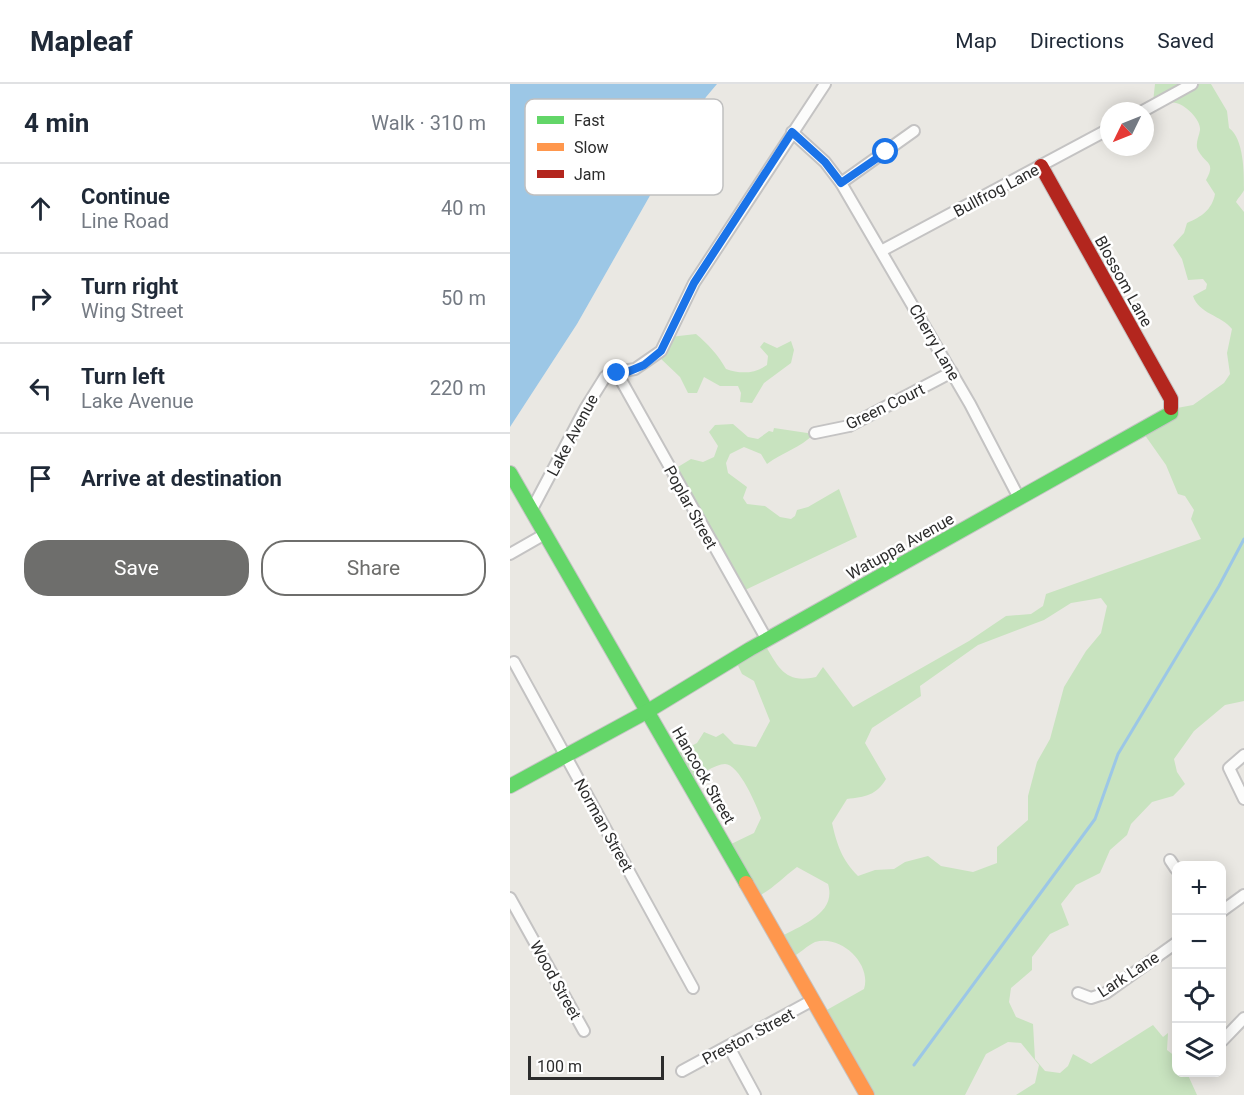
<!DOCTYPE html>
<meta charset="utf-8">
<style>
:root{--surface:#fff;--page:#f2f2f3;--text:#1f2937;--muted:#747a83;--line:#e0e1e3;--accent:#6e6e6c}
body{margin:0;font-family:Roboto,sans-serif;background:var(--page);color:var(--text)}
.controls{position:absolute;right:18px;bottom:18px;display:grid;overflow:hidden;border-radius:12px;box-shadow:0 3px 15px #0003}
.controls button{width:54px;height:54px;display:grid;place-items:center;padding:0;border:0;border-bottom:2px solid var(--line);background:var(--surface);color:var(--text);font:30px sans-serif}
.compass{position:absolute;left:590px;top:18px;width:54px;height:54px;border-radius:50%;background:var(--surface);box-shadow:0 3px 15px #0003;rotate:227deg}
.scale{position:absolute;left:18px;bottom:15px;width:136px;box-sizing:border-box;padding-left:6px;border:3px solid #2c2c2c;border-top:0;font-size:16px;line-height:21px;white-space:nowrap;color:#2c2c2c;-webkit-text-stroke:4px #fff;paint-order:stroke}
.stop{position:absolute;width:18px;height:18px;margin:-14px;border:4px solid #1a73e8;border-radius:50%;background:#fff}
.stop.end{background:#1a73e8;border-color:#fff;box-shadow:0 2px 6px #0008}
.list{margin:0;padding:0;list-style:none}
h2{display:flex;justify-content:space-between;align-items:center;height:78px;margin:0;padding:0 24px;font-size:26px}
h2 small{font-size:20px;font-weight:400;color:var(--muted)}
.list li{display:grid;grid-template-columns:39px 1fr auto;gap:18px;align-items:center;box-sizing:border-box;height:90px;padding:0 24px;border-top:2px solid var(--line)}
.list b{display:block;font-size:22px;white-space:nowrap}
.list p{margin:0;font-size:20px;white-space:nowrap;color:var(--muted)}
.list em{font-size:20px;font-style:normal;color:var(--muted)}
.actions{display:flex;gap:12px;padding:18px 24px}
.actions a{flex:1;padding:14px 0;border:2px solid var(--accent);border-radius:24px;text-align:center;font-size:21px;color:var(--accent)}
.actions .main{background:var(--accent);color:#fff}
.icon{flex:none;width:33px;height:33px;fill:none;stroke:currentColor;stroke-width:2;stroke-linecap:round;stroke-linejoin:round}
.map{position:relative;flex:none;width:734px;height:1011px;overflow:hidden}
header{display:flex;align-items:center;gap:36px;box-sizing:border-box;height:84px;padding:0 30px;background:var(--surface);border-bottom:2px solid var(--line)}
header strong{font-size:28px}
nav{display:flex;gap:33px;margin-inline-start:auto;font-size:21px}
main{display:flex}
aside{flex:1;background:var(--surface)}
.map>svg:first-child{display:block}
.green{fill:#c8e3bf;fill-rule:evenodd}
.water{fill:#9cc7e6}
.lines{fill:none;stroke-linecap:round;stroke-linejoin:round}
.stream{stroke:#9cc7e6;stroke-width:3}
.street-casing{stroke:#c4c3c3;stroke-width:14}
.fast-casing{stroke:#c4c3c3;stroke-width:16}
.slow-casing{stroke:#c4c3c3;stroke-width:16}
.jam-casing{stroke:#c4c3c3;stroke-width:16}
.street{stroke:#fcfcfb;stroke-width:10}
.fast{stroke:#63d668;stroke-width:14}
.slow{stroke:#ff974d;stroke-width:14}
.jam{stroke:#b3261e;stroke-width:14}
.route{stroke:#1a73e8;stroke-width:8}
.labels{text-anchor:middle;stroke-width:5;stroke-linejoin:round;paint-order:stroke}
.street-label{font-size:16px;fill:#2c2c2c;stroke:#fff}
.key{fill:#fff;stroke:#c0c0c0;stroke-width:1.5}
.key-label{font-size:16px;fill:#2c2c2c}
</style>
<header>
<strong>Mapleaf</strong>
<nav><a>Map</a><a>Directions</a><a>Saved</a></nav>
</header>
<main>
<aside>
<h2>4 min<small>Walk · 310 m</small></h2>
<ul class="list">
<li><svg class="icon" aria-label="ahead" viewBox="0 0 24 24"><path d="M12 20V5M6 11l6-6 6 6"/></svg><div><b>Continue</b><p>Line Road</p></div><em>40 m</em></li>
<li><svg class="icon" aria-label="right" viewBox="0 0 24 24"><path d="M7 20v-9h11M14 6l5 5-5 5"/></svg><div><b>Turn right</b><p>Wing Street</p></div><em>50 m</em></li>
<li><svg class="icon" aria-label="left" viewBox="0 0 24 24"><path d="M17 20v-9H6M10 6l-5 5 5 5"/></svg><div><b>Turn left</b><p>Lake Avenue</p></div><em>220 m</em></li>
<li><svg class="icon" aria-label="arrive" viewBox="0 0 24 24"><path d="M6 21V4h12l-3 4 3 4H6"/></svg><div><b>Arrive at destination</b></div></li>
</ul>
<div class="actions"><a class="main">Save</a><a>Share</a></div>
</aside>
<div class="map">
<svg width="734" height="1011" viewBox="0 0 734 1011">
<rect width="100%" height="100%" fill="#eae8e3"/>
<!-- green -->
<g class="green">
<path d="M645 0H701L717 27 719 44C734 55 734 88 734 106 733 109 728 114 726 118L734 128V617L715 621 684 647 664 675 667 688 675 700 663 712 642 718 621 740 617 751 600 766 590 789 566 801 551 820 559 841 540 850 522 873V886L501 904 499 918 506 933 523 940 525 975 535 987 550 989 558 982 563 970 581 980 643 941 653 953 658 949 657 966 666 973V988L677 989 687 1011H506L525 999 529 981 511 959 498 958 476 970 455 1011H358L315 927 354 905C362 880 331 850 305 858 298 861 289 870 281 874L270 853C292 841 327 829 318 800L287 783C272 794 263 805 247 813L219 761 244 749 251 734C247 722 229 680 215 680 205 680 189 692 180 696L166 670 187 659 194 648 206 653 213 649 224 660 246 663 260 637 244 597 232 590 224 573 255 561C269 584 275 600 306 593L313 583 343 623 459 557 496 532 521 530 533 522 536 510 691 455 681 435 684 426 675 412 668 410 656 381 632 347 667 324 683 321 714 299 720 290 717 269 722 245C711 231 689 230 683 212L696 205 697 200 693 195 678 196 672 175 663 161 674 149 677 139C691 133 702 126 705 110L696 96C706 78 696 80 689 68 684 61 689 53 690 46 691 36 676 21 666 19 659 17 650 18 643 18ZM591 514 597 522 591 549 576 567 554 603 540 655 527 678 518 712V736L487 763V779L463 788 431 782 418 772 395 778 384 785 365 786 348 792C332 776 327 761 322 739L337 715C355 713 367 711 376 695L355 659 362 644 411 612 410 602 468 561 534 536 561 519Z"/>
<path d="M186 250C197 259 209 272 216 285 230 290 244 290 257 281L258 272 250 263 254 258 267 264 281 257 284 266 281 279 254 299 242 319 230 318 231 309 228 302H210L194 293 187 309H178L170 293 149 273 160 253Z"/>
<path d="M223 340 238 353 248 355 259 347 263 348 264 344 304 350C290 364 273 368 257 380L251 370 234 363 220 370 216 379 218 389 237 403 233 414 237 420 255 422 270 433 281 435 285 432 287 426 298 423 329 405 347 453 231 508 163 386 181 375 193 378 204 373 208 362 199 348 205 341Z"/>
</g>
<!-- water -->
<polygon class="water" points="0,0 207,0 196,13 67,240 0,343"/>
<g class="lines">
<!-- stream -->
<polyline class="stream" points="404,981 585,735 608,670 709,502 734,455"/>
<!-- street casing -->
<g class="street-casing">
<g id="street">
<polyline points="633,27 682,0"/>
<polyline points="282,48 315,78 331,99 460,320 509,414"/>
<polyline points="331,99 404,47"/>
<polyline points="373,166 599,45"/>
<polyline points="107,289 257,556"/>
<polyline points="305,349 339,342 442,288"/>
<polyline points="21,427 75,325 95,293 100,289 125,285 151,267 184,199 315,0"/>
<polyline points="0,470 35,450"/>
<polyline points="4,578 183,904"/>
<polyline points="734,671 719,684 734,715"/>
<polyline points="660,776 666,785"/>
<polyline points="0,814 74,947"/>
<polyline points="712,827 734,811"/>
<polyline points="568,909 581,914 596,909 666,859"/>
<polyline points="712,957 734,934"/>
<polyline points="219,963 245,1011"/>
<polyline points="172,987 303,916"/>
</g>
</g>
<!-- fast casing -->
<g class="fast-casing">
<g id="fast">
<polyline points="0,389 236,799"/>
<polyline points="0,702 138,627 240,565 661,329 661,324"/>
</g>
</g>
<!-- slow casing -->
<g class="slow-casing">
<polyline id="slow" points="236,799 357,1011"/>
</g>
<!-- jam casing -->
<g class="jam-casing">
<polyline id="jam" points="531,82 661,315 661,324"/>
</g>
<!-- street -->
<use href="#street" class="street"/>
<!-- fast -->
<use href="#fast" class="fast"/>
<!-- slow -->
<use href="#slow" class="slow"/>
<!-- jam -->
<use href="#jam" class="jam"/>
</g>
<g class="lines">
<!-- route -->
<polyline class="route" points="107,289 115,289 134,281 151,267 184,199 282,48 315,78 331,99 376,68"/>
</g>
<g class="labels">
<!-- street labels -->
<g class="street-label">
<text transform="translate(486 106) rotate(-28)" y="6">Bullfrog Lane</text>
<text transform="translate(614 197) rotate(61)" y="6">Blossom Lane</text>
<text transform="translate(425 258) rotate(60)" y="6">Cherry Lane</text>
<text transform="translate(375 322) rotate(-26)" y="6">Green Court</text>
<text transform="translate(62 351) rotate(-62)" y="6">Lake Avenue</text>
<text transform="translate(181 423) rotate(61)" y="6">Poplar Street</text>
<text transform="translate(390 462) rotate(-29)" y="6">Watuppa Avenue</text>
<text transform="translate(194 691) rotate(60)" y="6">Hancock Street</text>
<text transform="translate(94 741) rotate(61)" y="6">Norman Street</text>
<text transform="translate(618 890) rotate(-33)" y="6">Lark Lane</text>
<text transform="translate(46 896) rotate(61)" y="6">Wood Street</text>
<text transform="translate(238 952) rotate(-28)" y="6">Preston Street</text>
</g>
</g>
<!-- legend -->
<rect x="15" y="15" width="198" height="96" rx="9" class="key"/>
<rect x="27" y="32" width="27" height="8" fill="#63d668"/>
<rect x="27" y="59" width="27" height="8" fill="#ff974d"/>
<rect x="27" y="86" width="27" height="8" fill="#b3261e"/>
<g class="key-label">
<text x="64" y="42">Fast</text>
<text x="64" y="69">Slow</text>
<text x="64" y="96">Jam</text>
</g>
</svg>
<div class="controls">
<button>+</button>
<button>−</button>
<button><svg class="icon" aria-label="locate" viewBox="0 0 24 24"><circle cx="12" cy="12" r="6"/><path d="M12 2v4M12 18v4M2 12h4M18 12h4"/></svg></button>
<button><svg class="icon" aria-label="layers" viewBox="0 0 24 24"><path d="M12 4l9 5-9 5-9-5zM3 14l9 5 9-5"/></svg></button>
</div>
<svg class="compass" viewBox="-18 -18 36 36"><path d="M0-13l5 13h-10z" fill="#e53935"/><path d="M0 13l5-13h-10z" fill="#747a83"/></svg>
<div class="scale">100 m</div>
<div class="stop" style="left:376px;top:68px"></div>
<div class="stop end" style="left:107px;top:289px"></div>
</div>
</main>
